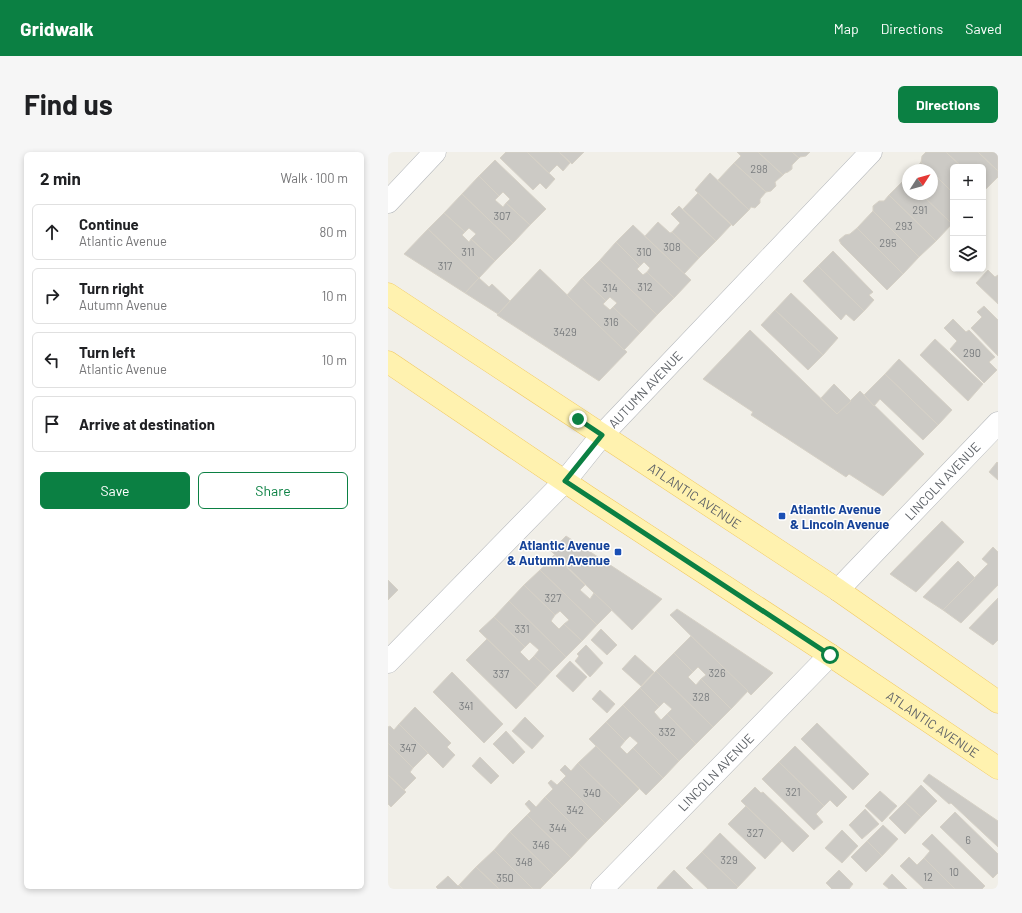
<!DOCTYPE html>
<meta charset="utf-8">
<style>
:root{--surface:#fff;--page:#f6f6f6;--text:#202124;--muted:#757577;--line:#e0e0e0;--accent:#0b8043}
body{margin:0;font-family:Barlow,sans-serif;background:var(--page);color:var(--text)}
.controls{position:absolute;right:12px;top:12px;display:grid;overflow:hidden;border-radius:6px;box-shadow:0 2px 6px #0003}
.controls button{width:36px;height:36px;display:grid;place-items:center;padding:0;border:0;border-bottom:1px solid var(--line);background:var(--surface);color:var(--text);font:20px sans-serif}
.compass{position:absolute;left:514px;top:12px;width:36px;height:36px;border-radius:50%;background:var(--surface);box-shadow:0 2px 6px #0003;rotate:54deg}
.stop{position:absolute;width:12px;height:12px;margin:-9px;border:3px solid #0b8043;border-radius:50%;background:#fff}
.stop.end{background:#0b8043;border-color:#fff;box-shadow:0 1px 4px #0008}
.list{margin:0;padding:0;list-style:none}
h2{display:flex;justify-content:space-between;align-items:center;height:52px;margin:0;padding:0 16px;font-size:17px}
h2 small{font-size:13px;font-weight:400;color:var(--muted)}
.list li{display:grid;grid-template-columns:26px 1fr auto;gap:12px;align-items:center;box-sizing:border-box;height:56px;margin:0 8px 8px;padding:0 8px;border:1px solid var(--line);border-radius:6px}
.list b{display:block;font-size:15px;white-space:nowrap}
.list p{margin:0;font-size:13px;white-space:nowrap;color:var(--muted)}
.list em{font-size:13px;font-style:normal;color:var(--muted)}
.actions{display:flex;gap:8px;padding:12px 16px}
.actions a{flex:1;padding:9px 0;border:1px solid var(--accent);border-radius:6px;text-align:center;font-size:14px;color:var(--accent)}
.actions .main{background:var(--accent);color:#fff}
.icon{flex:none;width:22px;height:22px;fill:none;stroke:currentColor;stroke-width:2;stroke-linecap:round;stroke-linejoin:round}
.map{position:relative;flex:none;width:610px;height:737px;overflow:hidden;border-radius:6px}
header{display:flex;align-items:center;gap:24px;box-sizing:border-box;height:56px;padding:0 20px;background:var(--accent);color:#fff}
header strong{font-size:19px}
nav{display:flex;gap:22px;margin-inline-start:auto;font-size:14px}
.intro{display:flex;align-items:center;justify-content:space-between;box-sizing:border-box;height:96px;padding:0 24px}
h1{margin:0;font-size:28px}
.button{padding:10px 18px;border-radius:6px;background:var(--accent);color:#fff;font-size:14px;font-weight:700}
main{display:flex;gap:24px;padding:0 24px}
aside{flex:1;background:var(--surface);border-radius:6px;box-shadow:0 2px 6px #0003}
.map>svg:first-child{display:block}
.building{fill:#cccac5;stroke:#d6d1c6}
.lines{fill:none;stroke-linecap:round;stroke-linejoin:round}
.minor-casing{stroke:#b5b8bc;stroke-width:23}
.major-casing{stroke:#f2c960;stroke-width:23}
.minor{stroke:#fff;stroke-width:22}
.major{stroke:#fff2af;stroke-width:22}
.route{stroke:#0b8043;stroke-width:5}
.transit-dot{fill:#1a4fb4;stroke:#fff;stroke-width:1.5}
.labels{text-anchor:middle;stroke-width:3;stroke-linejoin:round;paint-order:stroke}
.number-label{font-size:11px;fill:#7a7d7f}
.street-label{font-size:13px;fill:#5f6368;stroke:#fff}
.transit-label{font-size:13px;font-weight:bold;fill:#164399;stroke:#fff;text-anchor:start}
</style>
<header>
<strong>Gridwalk</strong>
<nav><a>Map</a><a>Directions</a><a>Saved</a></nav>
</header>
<div class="intro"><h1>Find us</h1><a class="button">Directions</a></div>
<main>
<aside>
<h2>2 min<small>Walk · 100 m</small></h2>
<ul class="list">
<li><svg class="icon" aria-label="ahead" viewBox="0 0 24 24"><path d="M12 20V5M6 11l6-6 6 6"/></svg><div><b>Continue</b><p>Atlantic Avenue</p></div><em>80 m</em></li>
<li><svg class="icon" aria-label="right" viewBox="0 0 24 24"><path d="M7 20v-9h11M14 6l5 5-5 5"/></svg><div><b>Turn right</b><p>Autumn Avenue</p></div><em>10 m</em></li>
<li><svg class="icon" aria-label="left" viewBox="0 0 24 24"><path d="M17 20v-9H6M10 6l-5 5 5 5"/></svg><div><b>Turn left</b><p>Atlantic Avenue</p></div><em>10 m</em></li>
<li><svg class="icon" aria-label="arrive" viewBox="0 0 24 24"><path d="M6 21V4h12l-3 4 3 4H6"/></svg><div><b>Arrive at destination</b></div></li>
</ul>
<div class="actions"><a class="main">Save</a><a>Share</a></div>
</aside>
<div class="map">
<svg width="610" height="737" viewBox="0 0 610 737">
<rect width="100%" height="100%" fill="#f1efe8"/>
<!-- building -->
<g class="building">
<polygon points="118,0 139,0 167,27 158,37 152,31 145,38 112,6"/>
<polygon points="139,0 171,0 182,11 175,19 169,13 161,21"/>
<polygon points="171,0 196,0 184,12"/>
<polygon points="349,0 370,0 395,23 387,30 388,34 383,39 378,40 346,11 353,4"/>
<polygon points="370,0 404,0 411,6 404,13 404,17 400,20 397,21 395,23"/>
<polygon points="404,0 422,0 418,4 412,5 411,6"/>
<polygon points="538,0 558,0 574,15 565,15 565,41 544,20 544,18 542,18 533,10 534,4"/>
<polygon points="558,0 590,0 610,19 610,25 597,38 595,36 595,15 574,15"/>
<polygon points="590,0 610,0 610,19"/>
<polygon points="107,8 158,57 142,73 118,51 122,47 115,40 111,44 91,24"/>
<polygon points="533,10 542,18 521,18 524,15 529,15"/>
<polygon points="346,11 378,40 372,47 372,51 367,56 363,55 361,58 330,28"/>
<polygon points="544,20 565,41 565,71 564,72 533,42 544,42"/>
<polygon points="322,21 361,58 345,74 307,38"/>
<polygon points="91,24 111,44 107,48 115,55 118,51 142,73 125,91 74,42"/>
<polygon points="517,27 520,29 520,42 533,42 564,72 548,89 501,43"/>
<polygon points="310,41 343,73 328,89 295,57"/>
<polygon points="74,42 125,91 107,109 83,87 88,82 81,76 77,80 56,61"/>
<polygon points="501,43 548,89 531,105 485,59 485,54 491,49 496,49"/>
<polygon points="291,54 328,89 311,106 284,80 292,71 283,62"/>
<polygon points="485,59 531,105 515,122 469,76"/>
<polygon points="56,61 77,80 74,83 81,90 83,87 107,109 91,126 40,77"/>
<polygon points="270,70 282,81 284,80 311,106 296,122 257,84"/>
<polygon points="245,73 303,128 286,146 259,120 262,116 256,110 252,114 228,90"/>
<polygon points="469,76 515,122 499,138 453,92 451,88 457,83 462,82"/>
<polygon points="40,77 91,126 77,141 16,102"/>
<polygon points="228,90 252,114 249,117 255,123 259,120 286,146 269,163 212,108"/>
<polygon points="445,99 485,140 481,143 486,148 476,159 430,114"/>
<polygon points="212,108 269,163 252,181 225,155 229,151 222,145 218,149 194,126"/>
<polygon points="430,114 476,159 466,169 458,162 453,168 415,129"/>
<polygon points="152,117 239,200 211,229 109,163"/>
<polygon points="600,118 607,125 610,123 610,152 588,131"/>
<polygon points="91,126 101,135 104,132 122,149 110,162 77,141"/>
<polygon points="194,126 218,149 215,152 222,158 225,155 252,181 236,198 179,143"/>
<polygon points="403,141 450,186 435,203 387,158"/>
<polygon points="596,154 610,168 610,204 583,176 594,165 589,160"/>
<polygon points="387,158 435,203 420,218 373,173"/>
<polygon points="565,167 578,180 581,178 607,205 601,210 609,218 596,231 562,197 569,189 556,176"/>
<polygon points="362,178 449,262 472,239 536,302 495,344 461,322 458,325 363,263 365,260 315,227"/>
<polygon points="547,187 595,232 580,249 532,203"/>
<polygon points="511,207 564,258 550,273 497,222"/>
<polygon points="497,222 550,273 535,288 492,247 486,254 476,243"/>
<polygon points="446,232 463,249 449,262 433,246"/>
<polygon points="609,310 610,311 610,328 601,320"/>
<polygon points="554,369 576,390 528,440 502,422"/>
<polygon points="178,384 274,447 244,478 163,399"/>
<polygon points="605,395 610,400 610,433 573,471 555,458 600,412 594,407"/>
<polygon points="166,403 197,433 192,438 202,447 206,441 224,458 209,473 152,418"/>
<polygon points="570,409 587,426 555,458 535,445"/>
<polygon points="152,418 209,473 194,489 176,472 181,468 172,459 167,463 136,433"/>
<polygon points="0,428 10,438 0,448"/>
<polygon points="136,433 167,463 163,469 171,477 176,472 194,489 178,505 121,449"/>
<polygon points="610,446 610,488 605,493 581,476"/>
<polygon points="121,449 178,505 163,520 146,504 151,498 142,490 137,495 106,465"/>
<polygon points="289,457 385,521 363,543 282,463"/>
<polygon points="106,465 137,495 132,500 141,509 146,504 163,520 149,535 91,479"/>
<polygon points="213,477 229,493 219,503 203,488"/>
<polygon points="303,484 360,539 343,557 313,527 318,523 310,515 305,520 286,501"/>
<polygon points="99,487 149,535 128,557 78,508"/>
<polygon points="198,493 215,511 202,525 187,509 191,504 189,502"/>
<polygon points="286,501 305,520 300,525 308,533 313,527 343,557 325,575 268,519"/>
<polygon points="247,503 266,520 253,534 234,517"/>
<polygon points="182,509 199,525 185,540 168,524"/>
<polygon points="268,519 325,575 308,592 279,562 284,557 276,550 271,555 252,536"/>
<polygon points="64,520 115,572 96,591 45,540"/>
<polygon points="252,536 271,555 266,560 273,568 279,562 308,592 291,609 235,553"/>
<polygon points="212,538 227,552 219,561 204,547"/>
<polygon points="235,553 291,609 275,626 245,596 250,591 242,584 237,589 218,570"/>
<polygon points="27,555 63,591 59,595 67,603 55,616 11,572"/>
<polygon points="137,565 156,584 144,597 124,579"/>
<polygon points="218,570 237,589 232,595 239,602 245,596 275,626 258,643 201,587"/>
<polygon points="429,571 481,622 465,638 413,587"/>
<polygon points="11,572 40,601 25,616 0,591 0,575 2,574 6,578"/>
<polygon points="118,579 137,600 125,612 105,592"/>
<polygon points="0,591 25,616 22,620 28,626 16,638 0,623"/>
<polygon points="208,594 251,637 234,654 190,611"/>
<polygon points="407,594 459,645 449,655 442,648 436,654 391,610"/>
<polygon points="92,605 111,624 103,632 84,614"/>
<polygon points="391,610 436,654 428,662 435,670 426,678 374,627"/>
<polygon points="190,611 234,654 217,671 174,628 178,624 172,618 177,613 183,619"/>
<polygon points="541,622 610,669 610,695 563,651 561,652 535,629"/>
<polygon points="0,623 18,640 3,655 0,652"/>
<polygon points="163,628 169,633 174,628 217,671 200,688 157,645 165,637 160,631"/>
<polygon points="533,633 549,649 533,665 517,650"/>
<polygon points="367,635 373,641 375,640 421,684 405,700 353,649"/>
<polygon points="492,639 509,654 494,670 477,654"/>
<polygon points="157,645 200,688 183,706 139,663 143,659 137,652 141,648 148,655"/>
<polygon points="517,650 533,665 517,682 501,666"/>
<polygon points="358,654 394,689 377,707 340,672"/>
<polygon points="477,657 491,672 474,687 461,673"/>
<polygon points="567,660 610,702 610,721 605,726 552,675"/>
<polygon points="139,663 183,706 166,723 122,680"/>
<polygon points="495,673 510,687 494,704 479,689"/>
<polygon points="454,678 470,694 454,711 437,696"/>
<polygon points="122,680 166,723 152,737 145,737 106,698"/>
<polygon points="332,681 368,716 350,735 314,700"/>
<polygon points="544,682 597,734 594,737 567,737 536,706 542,699 534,692"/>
<polygon points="479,689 494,704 478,720 463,705"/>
<polygon points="106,698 145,737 111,737 88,715"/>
<polygon points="314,700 350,735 348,737 320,737 298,716"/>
<polygon points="521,705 529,713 536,706 567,737 536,737 512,714"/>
<polygon points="88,715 111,737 75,737 71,733"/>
<polygon points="286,718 305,737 270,737 269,736"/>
<polygon points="451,718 465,732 461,737 444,737 438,731"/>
<polygon points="504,722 519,737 501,737 495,732"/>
<polygon points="60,724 70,734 71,733 75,737 50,737 48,735"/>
</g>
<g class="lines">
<!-- minor casing -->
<g class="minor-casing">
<g id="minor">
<polyline points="0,50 47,0"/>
<path id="s1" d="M450 438 610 271"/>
<path id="s2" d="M0 510 177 329 214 283 483 0"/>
<path id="s3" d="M214 737 442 503"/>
</g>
</g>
<!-- major casing -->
<g class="major-casing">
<g id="major">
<path id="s4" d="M0 142 450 438 610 550"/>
<path id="s5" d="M0 210 200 345 442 503 610 616"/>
</g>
</g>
<!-- minor -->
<use href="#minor" class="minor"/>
<!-- major -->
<use href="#major" class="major"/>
</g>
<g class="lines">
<!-- route -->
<polyline class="route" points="190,267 214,283 177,329 442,503"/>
</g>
<!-- markers -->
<g class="transit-dot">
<rect x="390" y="360" width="8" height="8" rx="2"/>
<rect x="226" y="396" width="8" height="8" rx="2"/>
</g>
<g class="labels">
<!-- number labels -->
<g class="number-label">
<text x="371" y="21">298</text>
<text x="532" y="62">291</text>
<text x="114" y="68">307</text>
<text x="516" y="78">293</text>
<text x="500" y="95">295</text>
<text x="284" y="99">308</text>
<text x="80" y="104">311</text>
<text x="256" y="104">310</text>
<text x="57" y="118">317</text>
<text x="257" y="139">312</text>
<text x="222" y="140">314</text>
<text x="223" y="174">316</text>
<text x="177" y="184">3429</text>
<text x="584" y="205">290</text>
<text x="165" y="450">327</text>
<text x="134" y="481">331</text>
<text x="329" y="525">326</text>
<text x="113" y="526">337</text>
<text x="313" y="549">328</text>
<text x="78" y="558">341</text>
<text x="279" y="584">332</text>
<text x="20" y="600">347</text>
<text x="405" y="644">321</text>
<text x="204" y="645">340</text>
<text x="187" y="662">342</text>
<text x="170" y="680">344</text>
<text x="367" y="685">327</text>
<text x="580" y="692">6</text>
<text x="153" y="697">346</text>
<text x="341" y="712">329</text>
<text x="136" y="714">348</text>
<text x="566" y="724">10</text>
<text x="540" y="729">12</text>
<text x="117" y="730">350</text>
</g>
<!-- street labels -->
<g class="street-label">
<text dy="5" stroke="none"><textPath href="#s2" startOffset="375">AUTUMN AVENUE</textPath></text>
<text dy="5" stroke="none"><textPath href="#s1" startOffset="151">LINCOLN AVENUE</textPath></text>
<text dy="5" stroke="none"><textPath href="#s4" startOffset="367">ATLANTIC AVENUE</textPath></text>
<text dy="5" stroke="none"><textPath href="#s5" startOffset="654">ATLANTIC AVENUE</textPath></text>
<text dy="5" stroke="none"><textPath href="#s3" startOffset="163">LINCOLN AVENUE</textPath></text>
</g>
<!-- transit labels -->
<g class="transit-label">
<text x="402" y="362">Atlantic Avenue<tspan x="402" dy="15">&amp; Lincoln Avenue</tspan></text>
<text x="222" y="398" text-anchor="end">Atlantic Avenue<tspan x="222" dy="15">&amp; Autumn Avenue</tspan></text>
</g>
</g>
</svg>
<div class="controls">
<button>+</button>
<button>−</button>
<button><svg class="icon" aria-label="layers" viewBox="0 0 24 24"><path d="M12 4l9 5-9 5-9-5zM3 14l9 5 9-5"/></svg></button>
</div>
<svg class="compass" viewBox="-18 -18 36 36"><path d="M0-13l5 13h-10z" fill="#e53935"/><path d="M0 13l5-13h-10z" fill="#757577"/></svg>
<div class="stop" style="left:442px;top:503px"></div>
<div class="stop end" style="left:190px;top:267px"></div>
</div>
</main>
